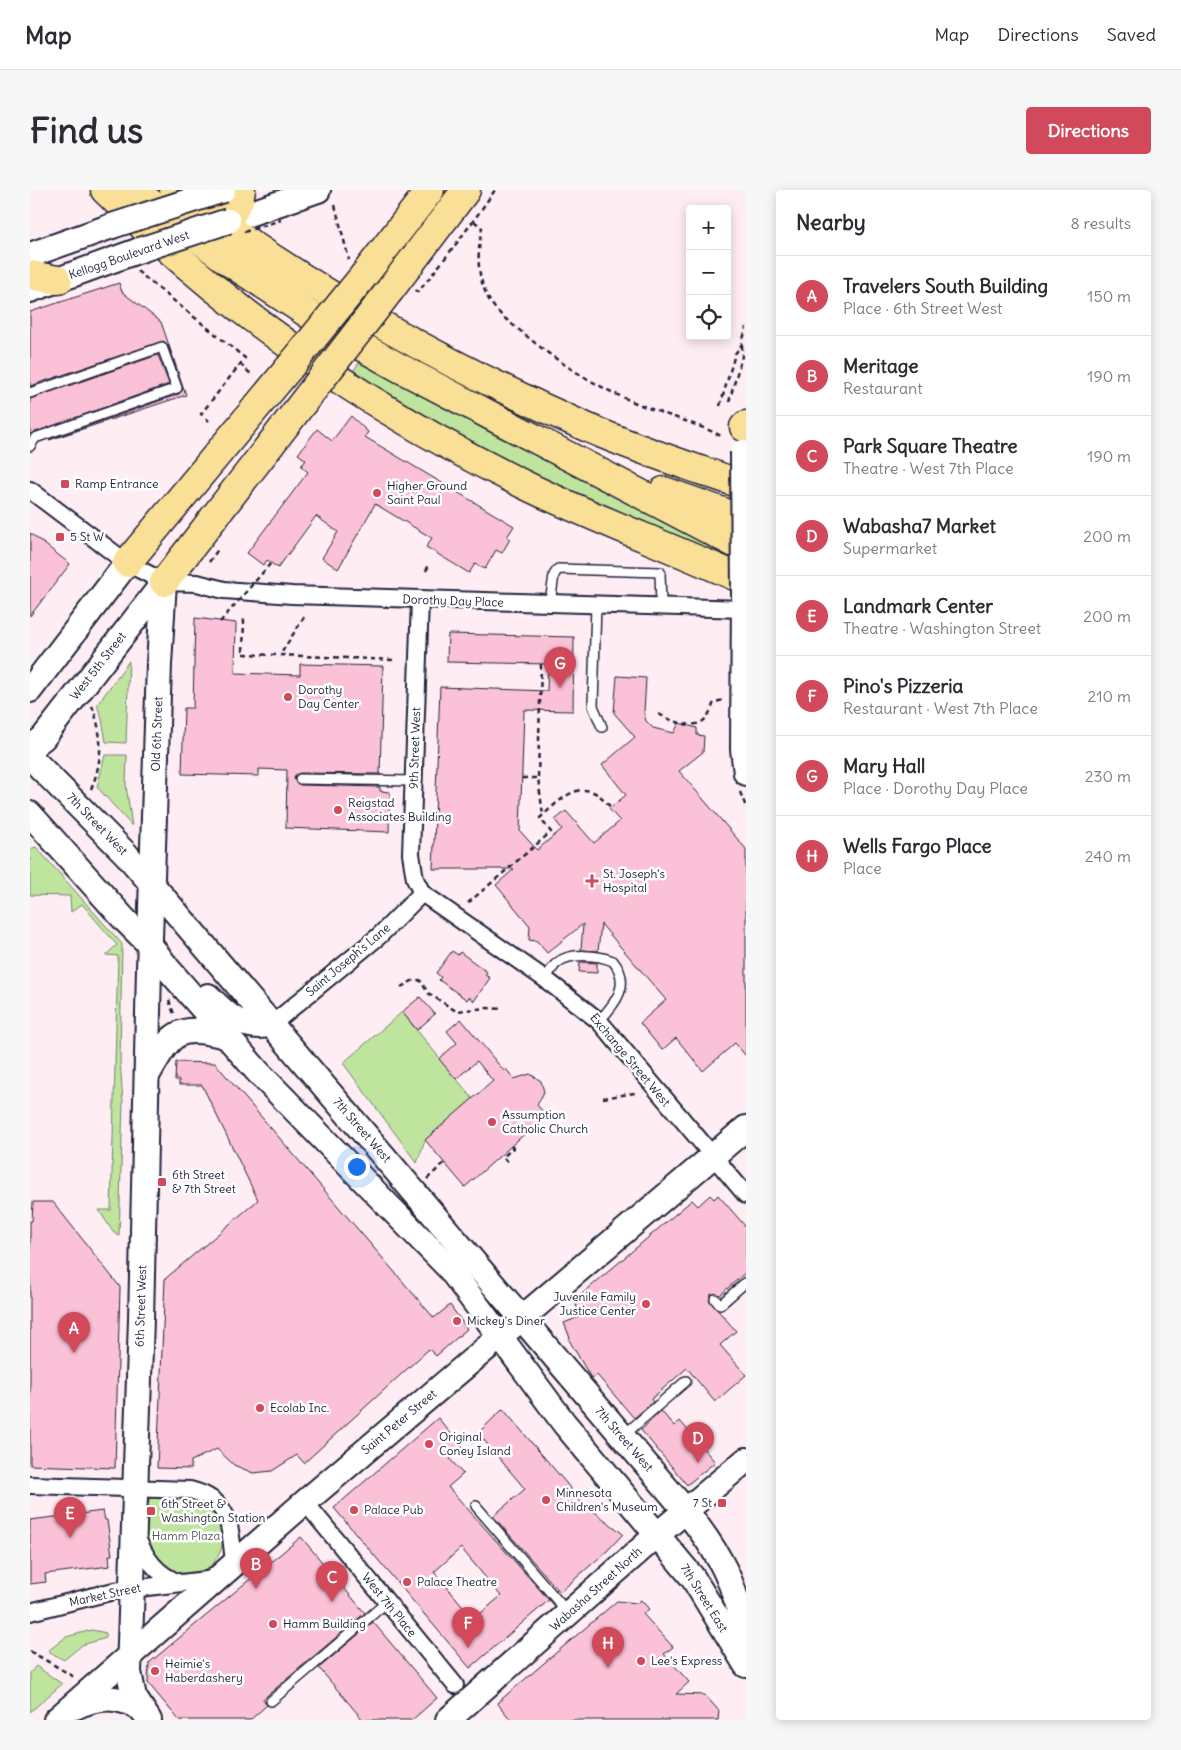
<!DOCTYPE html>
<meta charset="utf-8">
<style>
:root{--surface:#fff;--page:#f7f7f7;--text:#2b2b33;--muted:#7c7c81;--line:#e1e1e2;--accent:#d1495b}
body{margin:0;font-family:Delius,sans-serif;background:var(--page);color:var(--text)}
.controls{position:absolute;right:15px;top:15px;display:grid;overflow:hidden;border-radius:5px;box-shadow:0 2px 12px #0003}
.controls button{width:45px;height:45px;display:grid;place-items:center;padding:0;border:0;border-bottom:1px solid var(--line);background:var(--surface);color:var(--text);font:25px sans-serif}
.you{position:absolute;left:326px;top:976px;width:18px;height:18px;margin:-12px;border:4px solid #fff;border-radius:50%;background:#1a73e8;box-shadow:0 0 0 8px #1a73e833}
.badge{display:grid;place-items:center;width:32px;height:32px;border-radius:50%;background:var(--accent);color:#fff;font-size:16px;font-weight:700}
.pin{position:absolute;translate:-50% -41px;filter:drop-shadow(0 1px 2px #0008)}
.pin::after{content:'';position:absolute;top:26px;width:18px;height:15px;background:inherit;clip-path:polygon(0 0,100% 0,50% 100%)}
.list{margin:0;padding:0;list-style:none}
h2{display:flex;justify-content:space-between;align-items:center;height:65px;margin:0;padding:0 20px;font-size:21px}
h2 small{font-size:16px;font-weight:400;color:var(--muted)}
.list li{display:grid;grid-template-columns:32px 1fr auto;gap:15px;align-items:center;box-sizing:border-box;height:80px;padding:0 20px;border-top:1px solid var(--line)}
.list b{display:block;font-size:19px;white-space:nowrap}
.list p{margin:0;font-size:16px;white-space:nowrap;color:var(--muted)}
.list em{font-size:16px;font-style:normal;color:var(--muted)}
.icon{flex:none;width:28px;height:28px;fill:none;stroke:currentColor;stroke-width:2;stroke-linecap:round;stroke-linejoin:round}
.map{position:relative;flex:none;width:716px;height:1530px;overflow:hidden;border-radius:5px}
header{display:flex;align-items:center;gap:30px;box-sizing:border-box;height:70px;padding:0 25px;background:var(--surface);border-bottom:1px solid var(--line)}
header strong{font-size:24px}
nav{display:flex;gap:28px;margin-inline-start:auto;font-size:18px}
.intro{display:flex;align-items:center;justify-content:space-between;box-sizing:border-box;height:120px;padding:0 30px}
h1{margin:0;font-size:35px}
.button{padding:12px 22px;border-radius:5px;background:var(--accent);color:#fff;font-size:18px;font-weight:700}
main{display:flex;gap:30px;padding:0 30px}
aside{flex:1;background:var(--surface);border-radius:5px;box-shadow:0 2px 12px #0003}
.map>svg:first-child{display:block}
.green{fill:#bfe49e;stroke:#70836c}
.building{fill:#fbc2d7;stroke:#22223b;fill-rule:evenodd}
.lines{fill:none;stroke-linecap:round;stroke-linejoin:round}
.lane-casing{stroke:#22223b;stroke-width:12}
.street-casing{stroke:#22223b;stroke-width:20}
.secondary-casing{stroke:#22223b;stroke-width:28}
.highway-casing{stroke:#22223b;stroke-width:31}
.path{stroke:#22223b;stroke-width:2.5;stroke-dasharray:5 4;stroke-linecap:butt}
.lane{stroke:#fff;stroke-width:9}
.street{stroke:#fff;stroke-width:16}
.secondary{stroke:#fff;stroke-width:24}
.highway{stroke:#fadf96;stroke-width:28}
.secondary-bridge-casing{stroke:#22223b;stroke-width:28;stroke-linecap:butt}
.highway-bridge-casing{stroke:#22223b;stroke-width:31;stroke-linecap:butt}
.path-bridge{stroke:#22223b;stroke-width:2.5;stroke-dasharray:5 4;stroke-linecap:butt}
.secondary-bridge{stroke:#fff;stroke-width:24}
.highway-bridge{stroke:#fadf96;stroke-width:28}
.poi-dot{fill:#d1495b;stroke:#fff;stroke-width:2}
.labels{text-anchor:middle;stroke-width:5;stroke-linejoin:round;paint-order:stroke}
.street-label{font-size:12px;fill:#22223b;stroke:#fff}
.poi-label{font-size:12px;fill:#22223b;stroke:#fff;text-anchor:start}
.park-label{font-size:12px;fill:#515c59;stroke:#fff}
</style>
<header>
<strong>Map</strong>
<nav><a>Map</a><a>Directions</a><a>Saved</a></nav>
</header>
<div class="intro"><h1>Find us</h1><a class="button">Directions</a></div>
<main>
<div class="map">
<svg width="716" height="1530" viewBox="0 0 716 1530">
<rect width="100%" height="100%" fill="#feedf3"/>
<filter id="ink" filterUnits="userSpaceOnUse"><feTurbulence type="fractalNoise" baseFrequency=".02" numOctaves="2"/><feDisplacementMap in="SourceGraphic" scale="10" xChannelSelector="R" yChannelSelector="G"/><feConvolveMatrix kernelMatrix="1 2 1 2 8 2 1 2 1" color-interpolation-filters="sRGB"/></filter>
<g filter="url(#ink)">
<!-- green -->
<g class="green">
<polygon points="329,173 470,248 687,350 687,367 508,292 320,185"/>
<polygon points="99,471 96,553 76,552 72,529 67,515"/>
<polygon points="75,565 97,565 96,595 102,636 67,597"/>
<polygon points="6,657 92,754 90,870 93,912 89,1046 83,1042 69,1020 81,1020 88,766 76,765 87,755 52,714 41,722 40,706 0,705 0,659"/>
<polygon points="372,822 443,909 395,950 387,973 313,873"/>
<path d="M122 1306C137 1306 155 1304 168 1309 180 1314 189 1325 192 1337 201 1379 149 1404 128 1371 124 1365 118 1358 117 1351 116 1339 114 1315 122 1306Z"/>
<polygon points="62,1440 76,1443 76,1448 52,1455 34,1470 18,1461 36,1447"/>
<polygon points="6,1476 32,1494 0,1522 0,1483"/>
</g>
<!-- building -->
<g class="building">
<polygon points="89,93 92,102 131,132 156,205 19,250 149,204 153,200 138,155 133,151 0,196 0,122"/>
<polygon points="128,165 139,194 0,244 0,209"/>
<polygon points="321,226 338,242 335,247 484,336 477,347 480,349 472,363 466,360 455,379 445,374 439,383 396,357 402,348 345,314 308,379 292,368 308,342 286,326 248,378 237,370 233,375 217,363 278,282 271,276 276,270 268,264 287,239 302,251"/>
<polygon points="0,343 40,374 0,426"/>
<polygon points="165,428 206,433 205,483 270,485 270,474 353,476 350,584 270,583 265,585 264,589 270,595 350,597 350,601 360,602 359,642 256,638 257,580 229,579 229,586 152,584 154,518 163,518"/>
<polygon points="418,444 544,447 543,521 494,520 490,641 507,660 532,639 525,630 536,621 564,653 590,631 579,619 596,605 572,575 605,547 584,523 587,486 616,488 614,523 616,531 623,538 644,543 649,533 667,538 667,545 674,546 673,562 649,581 716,659 716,866 705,853 673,881 646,848 632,860 610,833 636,810 571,734 568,761 551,760 553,734 517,763 507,751 499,750 500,736 466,695 484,679 403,679 410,497 517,501 518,474 417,472"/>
<polygon points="422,761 428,765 430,762 457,782 455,785 460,788 444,811 439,807 437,810 409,790 411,787 406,783"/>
<polygon points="550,772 567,773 567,783 549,782"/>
<polygon points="390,807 405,824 387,840 372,822"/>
<polygon points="431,829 474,881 476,879 484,889 500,884 511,891 514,902 507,915 516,925 435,997 395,950 463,891 447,871 426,889 409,869 427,853 417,841"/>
<polygon points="146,872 185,873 404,1128 420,1115 437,1139 406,1166 399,1159 274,1273 267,1265 242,1281 223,1283 204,1275 187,1259 161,1271 161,1279 127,1278 135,1089 228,1010 172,895 149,895 149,890 145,890"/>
<polygon points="680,1005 684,1009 688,1005 716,1037 716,1082 690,1105 681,1104 679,1110 706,1141 690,1155 716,1185 685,1212 657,1178 621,1209 623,1212 604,1228 567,1185 561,1188 539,1150 540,1148 534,1133 549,1127 545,1110 662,1010 668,1016"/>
<polygon points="3,1012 23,1012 90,1097 85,1278 0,1275 0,1031 2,1031"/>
<polygon points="473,1219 542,1300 539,1302 593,1344 577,1361 530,1402 463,1326 495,1299 448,1243"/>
<polygon points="631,1221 644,1236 650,1231 685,1272 657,1295 611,1240"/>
<path d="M408 1228 433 1258 420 1269 433 1284 418 1297 519 1410 440 1478 304 1318ZM431 1358 471 1406 444 1429 404 1382Z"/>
<polygon points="73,1321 75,1330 77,1330 82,1365 79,1365 80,1376 15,1384 16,1392 0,1394 0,1330"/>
<polygon points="271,1347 335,1423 233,1509 237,1515 220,1530 149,1530 118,1493 119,1473"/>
<polygon points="611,1410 619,1419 613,1424 643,1457 634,1464 659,1492 646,1504 675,1505 689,1521 688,1530 481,1530 467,1513 587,1411 607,1413"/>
<polygon points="343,1432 407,1508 382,1530 333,1530 289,1478"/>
</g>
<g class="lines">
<!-- lane casing -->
<g class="lane-casing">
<g id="lane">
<polyline points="0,203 132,157 147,198 5,248 0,256"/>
<polyline points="520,413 524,385 528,379 630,382 631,416"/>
<polyline points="566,414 563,516 572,537"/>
<polyline points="270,589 384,591"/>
<path d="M515 789C519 784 522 777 527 773 540 762 568 765 583 771 602 794 585 814 569 831"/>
<polyline points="685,1109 690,1115 716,1092"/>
<polyline points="594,1245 656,1191"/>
<polyline points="446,1316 539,1424"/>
<polyline points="241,1511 357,1412"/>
</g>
</g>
<!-- street casing -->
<g class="street-casing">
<g id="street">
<polyline points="0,300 97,373 134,392 167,393 194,400 262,405 714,419"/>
<polyline points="390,410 381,664 385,689 392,703 515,789 569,831 716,1005"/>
<polyline points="241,835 349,746 392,703"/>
<path d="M0 1295 160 1300C201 1310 200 1337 204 1373"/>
<polyline points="275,1312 425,1495"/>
<path d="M106 1346C115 1367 126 1385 150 1393"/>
<polyline points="0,1422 84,1401 185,1389"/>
</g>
</g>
<!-- secondary casing -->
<g class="secondary-casing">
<g id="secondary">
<polyline points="198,31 288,0"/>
<polyline points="0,65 82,36"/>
<polyline points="0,100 110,60"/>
<polyline points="714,404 713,559 716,583"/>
<polyline points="0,500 97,373"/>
<polyline points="0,558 13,548 134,392"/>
<path d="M0 567 97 665 656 1321C691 1365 706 1394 716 1450"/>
<polyline points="0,624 94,729 120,755 139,780 228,882 420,1079 534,1233 663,1388 716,1475"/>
<path d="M178 806C198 826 211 840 241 835"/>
<path d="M118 884C141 844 146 833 195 846"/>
<path d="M45 1517C69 1506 87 1505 110 1518"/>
<polyline points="26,1530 275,1312 716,938"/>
<polyline points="119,1530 104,1507 99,1482 111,1129 119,779 129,474 134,392"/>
<polyline points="418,1530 628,1344 716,1270"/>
</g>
</g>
<!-- highway casing -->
<g class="highway-casing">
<g id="highway">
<path d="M75 0C199 123 346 223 503 299 573 332 645 359 716 391"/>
<polyline points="103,0 201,73 306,142 368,177 716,359"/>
<path d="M144 0C272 95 411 173 556 237 608 260 662 277 716 296"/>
<polyline points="198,31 209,10 211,0"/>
<polyline points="335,84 400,0"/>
<polyline points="0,85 28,90"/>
<polyline points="360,100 436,0"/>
<polyline points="714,237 716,235"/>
<polyline points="634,301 716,330"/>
<polyline points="97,373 259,178"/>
<polyline points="134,392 285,197"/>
</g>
</g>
<!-- path -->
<g class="path">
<polyline points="305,15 319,70"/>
<path d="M444 31 452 38C448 60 446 80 455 101 462 120 478 131 493 143 527 172 565 196 606 213 634 225 664 232 691 246"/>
<polyline points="107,81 215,168 171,224 179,231"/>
<path d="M385 100 388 102C415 69 441 35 465 0"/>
<polyline points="210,174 223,186"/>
<polyline points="699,212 712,166 712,155"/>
<polyline points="690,216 705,164 712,154 716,137"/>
<polyline points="179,372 189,358"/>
<polyline points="396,381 399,375"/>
<polyline points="274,427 250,465 365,470"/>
<polyline points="214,429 213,464 250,465"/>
<polyline points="511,474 508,588 513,625"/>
<path d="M629 524C641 531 667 542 677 527 680 523 682 517 684 512L694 510"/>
<polyline points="492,588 508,588"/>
<path d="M61 599C73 571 73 544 62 516"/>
<polyline points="710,602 716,617"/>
<path d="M438 713 521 642 510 628C534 606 555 583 581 618"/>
<polyline points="371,797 382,791 390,790 398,803 426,821 457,818 473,819"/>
<polyline points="139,810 145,827"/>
<polyline points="573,908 605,903"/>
<polyline points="477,972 473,967 483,958 481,956"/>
<polyline points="397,989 414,973"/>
<polyline points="0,1461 46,1488"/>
</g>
<!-- lane -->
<use href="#lane" class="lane"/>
<!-- street -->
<use href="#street" class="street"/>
<!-- secondary -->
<use href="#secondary" class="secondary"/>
<!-- highway -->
<use href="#highway" class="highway"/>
<!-- secondary-bridge casing -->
<g class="secondary-bridge-casing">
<g id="secondary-bridge">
<polyline points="82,36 193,0"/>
<polyline points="110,60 198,31"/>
<polyline points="713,262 714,404"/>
</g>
</g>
<!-- highway-bridge casing -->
<g class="highway-bridge-casing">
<g id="highway-bridge">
<polyline points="259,178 335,84"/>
<polyline points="285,197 360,100"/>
</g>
</g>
<!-- path-bridge -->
<g class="path-bridge">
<polyline points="214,42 251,30"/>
<polyline points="190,432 241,373"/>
</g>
<!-- secondary-bridge -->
<use href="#secondary-bridge" class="secondary-bridge"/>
<!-- highway-bridge -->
<use href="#highway-bridge" class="highway-bridge"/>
</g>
</g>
<!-- markers -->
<g class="poi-dot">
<rect x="30" y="289" width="10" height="10" rx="2.5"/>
<circle cx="347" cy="303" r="5"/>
<rect x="25" y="342" width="10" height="10" rx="2.5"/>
<circle cx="258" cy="507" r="5"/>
<circle cx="308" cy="620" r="5"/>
<path d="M559.5 683.5h5v5h5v5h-5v5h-5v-5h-5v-5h5z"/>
<circle cx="462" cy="932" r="5"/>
<rect x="127" y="987" width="10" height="10" rx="2.5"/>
<circle cx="616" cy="1114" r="5"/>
<circle cx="427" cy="1131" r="5"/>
<circle cx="230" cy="1218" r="5"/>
<circle cx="399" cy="1254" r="5"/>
<circle cx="516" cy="1310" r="5"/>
<rect x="687" y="1308" width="10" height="10" rx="2.5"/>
<circle cx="324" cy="1320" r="5"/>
<rect x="116" y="1316" width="10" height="10" rx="2.5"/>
<circle cx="377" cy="1392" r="5"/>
<circle cx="243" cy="1434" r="5"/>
<circle cx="611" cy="1471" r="5"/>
<circle cx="125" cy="1481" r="5"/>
</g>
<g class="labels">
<!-- street labels -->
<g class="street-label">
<text transform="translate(99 65) rotate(-19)" y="4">Kellogg Boulevard West</text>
<text transform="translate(423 411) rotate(2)" y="4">Dorothy Day Place</text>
<text transform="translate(68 476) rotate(-52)" y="4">West 5th Street</text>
<text transform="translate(127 544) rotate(-88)" y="4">Old 6th Street</text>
<text transform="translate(385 558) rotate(-88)" y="4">9th Street West</text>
<text transform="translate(67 634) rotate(46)" y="4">7th Street West</text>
<text transform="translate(318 770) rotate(-40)" y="4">Saint Joseph's Lane</text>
<text transform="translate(600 870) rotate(50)" y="4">Exchange Street West</text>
<text transform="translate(332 940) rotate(49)" y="4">7th Street West</text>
<text transform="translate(111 1116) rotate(-88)" y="4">6th Street West</text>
<text transform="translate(369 1232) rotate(-40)" y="4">Saint Peter Street</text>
<text transform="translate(594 1249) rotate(49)" y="4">7th Street West</text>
<text transform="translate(566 1399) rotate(-42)" y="4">Wabasha Street North</text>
<text transform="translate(75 1405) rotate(-12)" y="4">Market Street</text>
<text transform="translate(674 1408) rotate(58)" y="4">7th Street East</text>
<text transform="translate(359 1415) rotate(51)" y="4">West 7th Place</text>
</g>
<!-- poi labels -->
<g class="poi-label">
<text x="45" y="298">Ramp Entrance</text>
<text x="357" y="300">Higher Ground<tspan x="357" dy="14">Saint Paul</tspan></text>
<text x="40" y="351">5 St W</text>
<text x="268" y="504">Dorothy<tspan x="268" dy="14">Day Center</tspan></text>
<text x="318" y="617">Reigstad<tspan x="318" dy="14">Associates Building</tspan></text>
<text x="573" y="688">St. Joseph's<tspan x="573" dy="14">Hospital</tspan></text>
<text x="472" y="929">Assumption<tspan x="472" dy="14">Catholic Church</tspan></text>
<text x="142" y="989">6th Street<tspan x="142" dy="14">&amp; 7th Street</tspan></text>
<text x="606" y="1111" text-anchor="end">Juvenile Family<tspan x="606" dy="14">Justice Center</tspan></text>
<text x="437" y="1135">Mickey's Diner</text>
<text x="240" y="1222">Ecolab Inc.</text>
<text x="409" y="1251">Original<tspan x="409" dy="14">Coney Island</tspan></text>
<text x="526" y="1307">Minnesota<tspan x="526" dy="14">Children's Museum</tspan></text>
<text x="682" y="1317" text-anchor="end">7 St</text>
<text x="131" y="1318">6th Street &amp;<tspan x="131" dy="14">Washington Station</tspan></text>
<text x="334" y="1324">Palace Pub</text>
<text x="387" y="1396">Palace Theatre</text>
<text x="253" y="1438">Hamm Building</text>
<text x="621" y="1475">Lee's Express</text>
<text x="135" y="1478">Heimie's<tspan x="135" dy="14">Haberdashery</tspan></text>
</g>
<!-- park labels -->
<g class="park-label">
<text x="156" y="1350">Hamm Plaza</text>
</g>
</g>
</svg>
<div class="controls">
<button>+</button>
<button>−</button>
<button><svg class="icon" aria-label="locate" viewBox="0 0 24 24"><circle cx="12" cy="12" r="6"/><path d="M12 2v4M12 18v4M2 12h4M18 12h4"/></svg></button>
</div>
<div class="you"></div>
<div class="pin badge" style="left:44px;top:1163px">A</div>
<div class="pin badge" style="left:226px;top:1399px">B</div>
<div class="pin badge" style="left:302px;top:1412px">C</div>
<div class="pin badge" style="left:668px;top:1273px">D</div>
<div class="pin badge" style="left:40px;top:1348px">E</div>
<div class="pin badge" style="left:438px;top:1458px">F</div>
<div class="pin badge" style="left:530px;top:498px">G</div>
<div class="pin badge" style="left:578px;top:1478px">H</div>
</div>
<aside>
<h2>Nearby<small>8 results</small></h2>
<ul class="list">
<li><span class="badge">A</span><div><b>Travelers South Building</b><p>Place · 6th Street West</p></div><em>150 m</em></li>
<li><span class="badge">B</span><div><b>Meritage</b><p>Restaurant</p></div><em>190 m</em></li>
<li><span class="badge">C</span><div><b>Park Square Theatre</b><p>Theatre · West 7th Place</p></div><em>190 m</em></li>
<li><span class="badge">D</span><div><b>Wabasha7 Market</b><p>Supermarket</p></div><em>200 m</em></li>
<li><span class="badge">E</span><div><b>Landmark Center</b><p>Theatre · Washington Street</p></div><em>200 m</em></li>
<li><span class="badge">F</span><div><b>Pino's Pizzeria</b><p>Restaurant · West 7th Place</p></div><em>210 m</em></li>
<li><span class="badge">G</span><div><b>Mary Hall</b><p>Place · Dorothy Day Place</p></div><em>230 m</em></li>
<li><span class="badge">H</span><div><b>Wells Fargo Place</b><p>Place</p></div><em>240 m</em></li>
</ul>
</aside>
</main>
